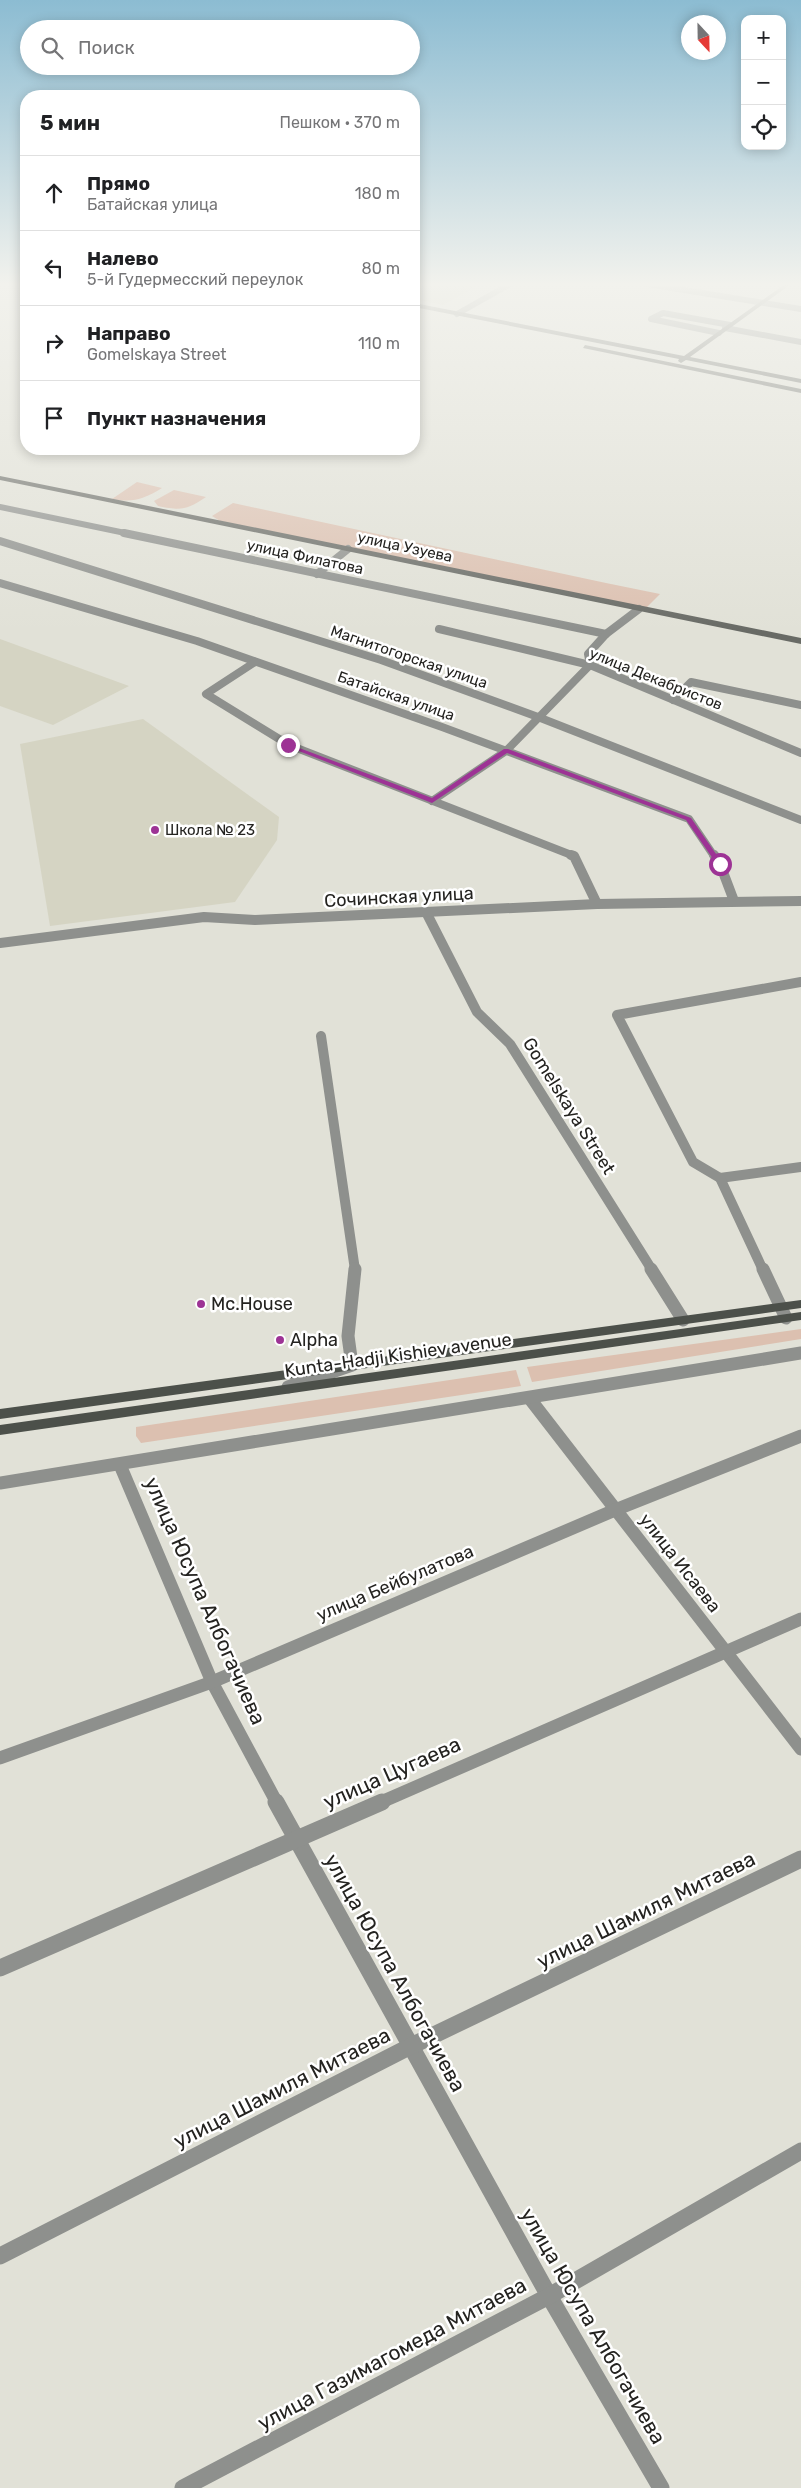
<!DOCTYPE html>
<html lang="ru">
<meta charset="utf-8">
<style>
:root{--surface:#fff;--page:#f6f6f6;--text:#202124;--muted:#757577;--line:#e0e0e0}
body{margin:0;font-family:Rubik,sans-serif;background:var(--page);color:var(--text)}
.controls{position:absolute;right:15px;top:15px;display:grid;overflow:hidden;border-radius:10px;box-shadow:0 2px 12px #0003}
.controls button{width:45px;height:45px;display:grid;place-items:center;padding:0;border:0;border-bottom:1px solid var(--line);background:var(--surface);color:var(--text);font:25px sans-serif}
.compass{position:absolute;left:681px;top:15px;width:45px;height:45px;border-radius:50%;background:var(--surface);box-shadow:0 2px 12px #0003;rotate:158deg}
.stop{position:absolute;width:15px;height:15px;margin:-11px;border:4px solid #9d3395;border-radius:50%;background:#fff}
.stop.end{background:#9d3395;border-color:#fff;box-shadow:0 1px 5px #0008}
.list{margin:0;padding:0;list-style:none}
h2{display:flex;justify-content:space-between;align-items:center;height:65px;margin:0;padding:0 20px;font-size:21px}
h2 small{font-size:16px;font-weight:400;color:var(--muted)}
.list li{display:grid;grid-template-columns:32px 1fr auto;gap:15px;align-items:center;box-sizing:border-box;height:75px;padding:0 20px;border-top:1px solid var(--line)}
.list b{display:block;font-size:19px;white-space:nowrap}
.list p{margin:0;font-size:16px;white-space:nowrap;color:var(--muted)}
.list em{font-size:16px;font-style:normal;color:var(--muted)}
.icon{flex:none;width:28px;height:28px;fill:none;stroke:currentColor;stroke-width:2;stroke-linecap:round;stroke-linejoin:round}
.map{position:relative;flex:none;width:801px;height:2488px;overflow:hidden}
.search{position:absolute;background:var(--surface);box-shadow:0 2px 12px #0003;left:20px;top:20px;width:400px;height:55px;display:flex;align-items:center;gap:12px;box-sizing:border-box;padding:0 18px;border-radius:28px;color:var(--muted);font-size:19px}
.panel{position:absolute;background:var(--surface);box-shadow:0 2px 12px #0003;left:20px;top:90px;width:400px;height:365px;border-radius:20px}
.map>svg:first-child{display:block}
.built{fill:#d5d4c3}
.green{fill:#dcc0b0}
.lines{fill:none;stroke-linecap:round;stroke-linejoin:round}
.street-far4{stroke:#8e908d;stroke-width:6}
.street-far3{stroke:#8e908d;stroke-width:8}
.street-far2{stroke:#8e908d;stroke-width:10}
.street-far1{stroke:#8e908d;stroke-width:13}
.street{stroke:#8e908d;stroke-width:17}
.secondary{fill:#686a65;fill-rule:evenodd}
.primary{fill:#4c504a;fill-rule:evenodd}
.route{fill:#9d3395}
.poi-dot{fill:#9d3395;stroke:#fff;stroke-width:2}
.labels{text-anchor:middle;stroke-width:5;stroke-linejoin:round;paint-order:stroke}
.far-street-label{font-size:15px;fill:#242320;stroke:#fff}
.far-poi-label{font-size:15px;fill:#242320;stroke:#fff;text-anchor:start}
.street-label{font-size:18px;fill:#242320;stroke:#fff}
.poi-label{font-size:18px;fill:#242320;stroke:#fff;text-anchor:start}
.near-street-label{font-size:21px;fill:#242320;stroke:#fff}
</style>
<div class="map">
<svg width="801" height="2488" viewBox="0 0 801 2488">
<rect width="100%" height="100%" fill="#e1e1d7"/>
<!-- built -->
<g class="built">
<polygon points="414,284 481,284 443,305 414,299"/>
<polygon points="0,639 129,686 53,725 0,706"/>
<polygon points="143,719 279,817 277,840 235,902 50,926 20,744"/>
</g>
<!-- green -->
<g class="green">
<path d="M137 482 162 488C144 499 133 503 112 499Z"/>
<path d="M174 490 206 497C186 510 182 511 158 506L154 501Z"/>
<polygon points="233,503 606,583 660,594 646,608 220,521 212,516"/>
<polygon points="801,1329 801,1339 532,1382 527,1367"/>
<polygon points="516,1370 521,1386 141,1443 136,1436 136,1427"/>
</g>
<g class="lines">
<!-- street-far4 -->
<g class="street-far4">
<polyline points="647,284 801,309"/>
<polyline points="457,314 510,284"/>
<polyline points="725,328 801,342"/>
<polyline points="719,333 651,319 663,313 730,325"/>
<polyline points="0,507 130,534"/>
</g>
<!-- street-far3 -->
<g class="street-far3">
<polyline points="124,533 606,634"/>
<polyline points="0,541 381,660 538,717 801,820"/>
<polyline points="317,574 348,549"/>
<polyline points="0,583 197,641 442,727 689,819 714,856"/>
<polyline points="439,629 590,665 801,753"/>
<polyline points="255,662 206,694 289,745 574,856"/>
<polyline points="673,700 691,682 801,705"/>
<polyline points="432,801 506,751 590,665 588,654 606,634 639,609"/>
</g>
<!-- street-far2 -->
<g class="street-far2">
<polyline points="571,855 574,856 597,904"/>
<polyline points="714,855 720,864 734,901"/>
<polyline points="426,912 477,1012 510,1044 652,1270"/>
<polyline points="0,943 204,917 255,920 597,904 801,901"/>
<polyline points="321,1036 355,1270"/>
<polyline points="720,1178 801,1167"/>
<polyline points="763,1270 720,1178 693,1162 617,1015 801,982"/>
</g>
<!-- street-far1 -->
<g class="street-far1">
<polyline points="651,1269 683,1320"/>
<polyline points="763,1269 786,1318"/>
<polyline points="288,1387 352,1365 348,1336 355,1269"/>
<polyline points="530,1399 801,1749"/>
<polyline points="120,1465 212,1682 277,1803"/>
<polyline points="0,1483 801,1353"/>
<polyline points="0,1758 212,1682 615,1510 801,1436"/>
<polyline points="379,1803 801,1619"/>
</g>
<!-- street -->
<g class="street">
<polyline points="276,1802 549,2296 661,2488"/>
<polyline points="0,1968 382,1802"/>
<polyline points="0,2256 411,2046 801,1859"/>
<polyline points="183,2488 549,2296 801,2151"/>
</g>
<!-- secondary -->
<g class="secondary">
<polygon points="785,284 791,284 690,357 801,379 801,383 686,360 681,363 678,361 679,359 414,307 414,303 684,356"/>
<polygon points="585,345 801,389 801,393 583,348"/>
<polygon points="0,476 801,638 801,644 0,480"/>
</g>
<!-- primary -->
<g class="primary">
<polygon points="801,1300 801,1308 0,1419 0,1409"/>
<polygon points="801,1312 801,1320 0,1435 0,1425"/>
</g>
</g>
<!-- sky -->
<linearGradient id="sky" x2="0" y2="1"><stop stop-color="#8cbcd2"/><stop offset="0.45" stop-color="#f2f2ed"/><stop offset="1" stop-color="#f2f2ed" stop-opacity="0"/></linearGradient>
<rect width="801" height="632" fill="url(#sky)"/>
<!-- route -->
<polygon class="route" points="286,743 432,798 504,749 508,749 691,818 723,864 718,866 686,820 507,753 432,803 286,746"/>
<!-- markers -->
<g class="poi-dot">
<circle cx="155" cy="830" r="5"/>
<circle cx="201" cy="1304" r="5"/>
<circle cx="280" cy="1340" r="5"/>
</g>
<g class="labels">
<!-- far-street labels -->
<g class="far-street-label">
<text transform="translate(405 547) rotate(12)" y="5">улица Узуева</text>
<text transform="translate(305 557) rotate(12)" y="5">улица Филатова</text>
<text transform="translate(409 657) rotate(19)" y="5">Магнитогорская улица</text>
<text transform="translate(656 679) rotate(22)" y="5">улица Декабристов</text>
<text transform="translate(396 696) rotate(19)" y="5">Батайская улица</text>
</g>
<!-- far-poi labels -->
<g class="far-poi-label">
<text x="165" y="835">Школа № 23</text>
</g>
<!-- street labels -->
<g class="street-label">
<text transform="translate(399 897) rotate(-3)" y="6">Сочинская улица</text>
<text transform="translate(569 1106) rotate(58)" y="6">Gomelskaya Street</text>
<text transform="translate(398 1355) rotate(-8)" y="6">Kunta-Hadji Kishiev avenue</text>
<text transform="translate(680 1563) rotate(52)" y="6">улица Исаева</text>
<text transform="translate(395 1583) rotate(-23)" y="6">улица Бейбулатова</text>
</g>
<!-- poi labels -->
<g class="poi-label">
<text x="211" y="1310">Mc.House</text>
<text x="290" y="1346">Alpha</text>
</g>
<!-- near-street labels -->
<g class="near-street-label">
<text transform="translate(205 1601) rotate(66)" y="7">улица Юсупа Албогачиева</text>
<text transform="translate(392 1773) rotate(-24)" y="7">улица Цугаева</text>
<text transform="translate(646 1910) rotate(-26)" y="7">улица Шамиля Митаева</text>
<text transform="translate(395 1973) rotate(61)" y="7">улица Юсупа Албогачиева</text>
<text transform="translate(282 2088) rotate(-27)" y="7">улица Шамиля Митаева</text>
<text transform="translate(593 2326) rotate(60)" y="7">улица Юсупа Албогачиева</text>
<text transform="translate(392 2354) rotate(-28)" y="7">улица Газимагомеда Митаева</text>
</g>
</g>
</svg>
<div class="controls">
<button>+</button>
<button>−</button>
<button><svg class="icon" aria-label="locate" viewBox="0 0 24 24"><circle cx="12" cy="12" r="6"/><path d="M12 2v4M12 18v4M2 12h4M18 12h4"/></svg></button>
</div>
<svg class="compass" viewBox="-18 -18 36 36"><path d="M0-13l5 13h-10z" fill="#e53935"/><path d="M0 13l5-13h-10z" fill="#757577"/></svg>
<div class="stop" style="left:720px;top:864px"></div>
<div class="stop end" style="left:288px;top:745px"></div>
<div class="search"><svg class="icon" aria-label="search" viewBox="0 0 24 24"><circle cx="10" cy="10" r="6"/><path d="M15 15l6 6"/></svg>Поиск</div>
<section class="panel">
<h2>5 мин<small>Пешком · 370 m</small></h2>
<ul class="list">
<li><svg class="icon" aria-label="ahead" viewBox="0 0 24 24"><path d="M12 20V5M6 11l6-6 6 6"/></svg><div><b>Прямо</b><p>Батайская улица</p></div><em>180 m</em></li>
<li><svg class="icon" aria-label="left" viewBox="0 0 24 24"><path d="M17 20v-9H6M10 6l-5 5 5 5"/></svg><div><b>Налево</b><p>5-й Гудермесский переулок</p></div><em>80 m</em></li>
<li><svg class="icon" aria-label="right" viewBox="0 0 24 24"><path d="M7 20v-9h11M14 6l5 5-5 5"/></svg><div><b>Направо</b><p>Gomelskaya Street</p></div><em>110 m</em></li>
<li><svg class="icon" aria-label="arrive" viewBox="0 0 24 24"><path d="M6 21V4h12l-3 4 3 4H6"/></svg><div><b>Пункт назначения</b></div></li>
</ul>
</section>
</div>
